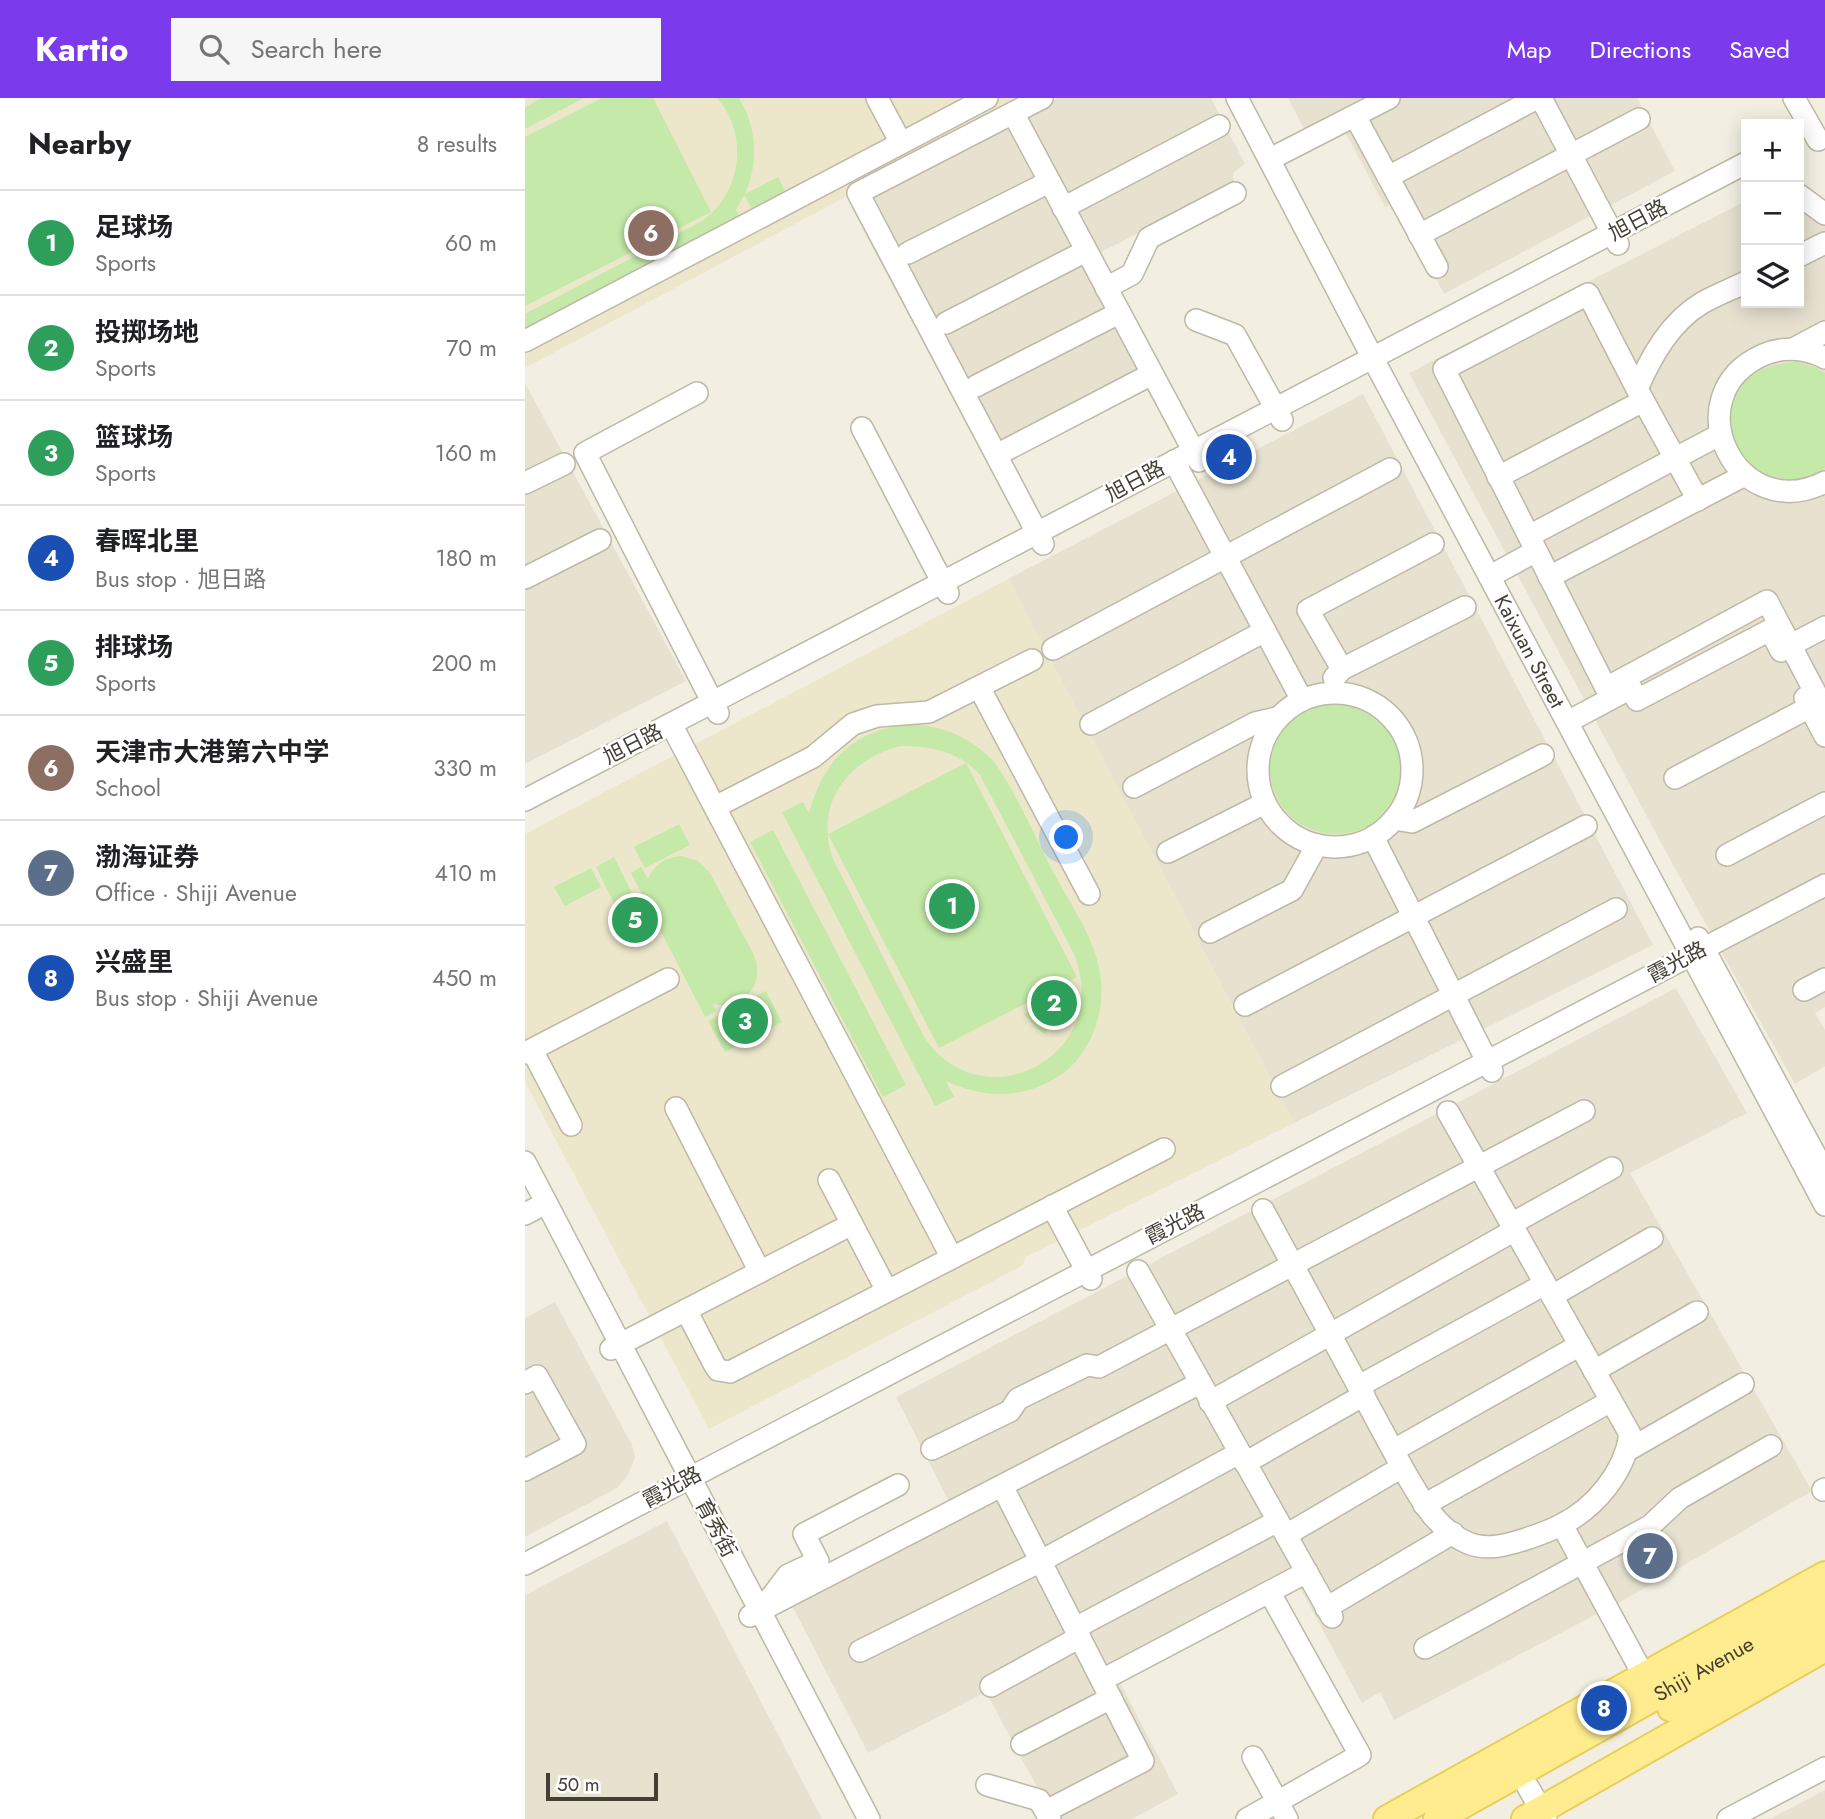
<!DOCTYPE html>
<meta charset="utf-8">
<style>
:root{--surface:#fff;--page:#f6f6f6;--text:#202124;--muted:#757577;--line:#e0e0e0;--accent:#7c3aed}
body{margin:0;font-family:Jost,"Noto Sans SC",sans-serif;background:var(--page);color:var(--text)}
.controls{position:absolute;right:21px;top:21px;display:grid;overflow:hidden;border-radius:0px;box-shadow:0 4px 18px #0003}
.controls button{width:63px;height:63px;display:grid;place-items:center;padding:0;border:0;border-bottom:2px solid var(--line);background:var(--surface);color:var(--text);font:35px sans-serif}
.scale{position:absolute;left:21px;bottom:18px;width:112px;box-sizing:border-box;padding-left:7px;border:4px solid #443f33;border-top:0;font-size:19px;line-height:24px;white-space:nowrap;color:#443f33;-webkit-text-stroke:5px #fff;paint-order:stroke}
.you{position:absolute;left:542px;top:740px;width:24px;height:24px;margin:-18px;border:5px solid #fff;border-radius:50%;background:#1a73e8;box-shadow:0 0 0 10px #1a73e833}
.badge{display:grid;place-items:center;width:46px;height:46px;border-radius:50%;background:var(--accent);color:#fff;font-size:23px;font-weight:700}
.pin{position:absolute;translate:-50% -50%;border:4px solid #fff;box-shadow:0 2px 7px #0006}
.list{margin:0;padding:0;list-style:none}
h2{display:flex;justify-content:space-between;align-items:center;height:91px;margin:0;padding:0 28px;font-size:30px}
h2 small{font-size:23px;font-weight:400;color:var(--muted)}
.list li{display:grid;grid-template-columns:46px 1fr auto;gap:21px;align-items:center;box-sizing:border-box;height:105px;padding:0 28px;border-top:2px solid var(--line)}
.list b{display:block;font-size:26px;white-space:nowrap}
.list p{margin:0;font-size:23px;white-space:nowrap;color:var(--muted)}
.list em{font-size:23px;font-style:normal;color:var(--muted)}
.icon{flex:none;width:38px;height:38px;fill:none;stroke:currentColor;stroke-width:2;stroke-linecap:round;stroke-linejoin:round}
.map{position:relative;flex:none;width:1300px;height:1721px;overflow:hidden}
header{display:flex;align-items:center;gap:42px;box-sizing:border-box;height:98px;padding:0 35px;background:var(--accent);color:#fff}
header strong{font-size:33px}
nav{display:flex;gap:38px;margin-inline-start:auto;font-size:24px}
.search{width:490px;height:63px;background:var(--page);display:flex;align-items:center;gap:18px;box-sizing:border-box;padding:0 24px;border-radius:0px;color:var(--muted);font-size:26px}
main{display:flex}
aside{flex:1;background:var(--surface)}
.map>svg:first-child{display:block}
.residential{fill:#e7e2d0}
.education{fill:#ece7cb}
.green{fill:#c4e9a8;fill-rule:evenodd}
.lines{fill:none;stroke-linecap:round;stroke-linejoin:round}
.minor-casing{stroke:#beb8a5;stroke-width:24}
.major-casing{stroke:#e9cf5a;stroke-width:30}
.minor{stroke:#fff;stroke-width:21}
.major{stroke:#ffec8f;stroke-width:26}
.labels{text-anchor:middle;stroke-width:5;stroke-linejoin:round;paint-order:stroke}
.street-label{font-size:21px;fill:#443f33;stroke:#fff}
</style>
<header>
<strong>Kartio</strong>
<div class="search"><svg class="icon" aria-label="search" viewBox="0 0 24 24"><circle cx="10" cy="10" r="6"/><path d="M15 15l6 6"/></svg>Search here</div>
<nav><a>Map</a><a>Directions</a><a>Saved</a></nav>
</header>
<main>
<aside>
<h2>Nearby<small>8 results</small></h2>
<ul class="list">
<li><span class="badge" style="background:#2e9e5b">1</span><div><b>足球场</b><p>Sports</p></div><em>60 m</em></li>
<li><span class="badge" style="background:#2e9e5b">2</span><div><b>投掷场地</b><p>Sports</p></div><em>70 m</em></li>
<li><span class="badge" style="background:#2e9e5b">3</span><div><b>篮球场</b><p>Sports</p></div><em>160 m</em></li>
<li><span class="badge" style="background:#1a4fb4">4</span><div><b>春晖北里</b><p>Bus stop · 旭日路</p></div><em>180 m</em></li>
<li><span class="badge" style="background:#2e9e5b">5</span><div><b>排球场</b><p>Sports</p></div><em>200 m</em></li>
<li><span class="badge" style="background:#8d6e63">6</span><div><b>天津市大港第六中学</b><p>School</p></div><em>330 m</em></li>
<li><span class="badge" style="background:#5c6f8a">7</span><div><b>渤海证券</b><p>Office · Shiji Avenue</p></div><em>410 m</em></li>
<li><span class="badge" style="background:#1a4fb4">8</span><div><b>兴盛里</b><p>Bus stop · Shiji Avenue</p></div><em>450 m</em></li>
</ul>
</aside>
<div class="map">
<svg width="1300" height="1721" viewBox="0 0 1300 1721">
<rect width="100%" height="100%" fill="#f2efe2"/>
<!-- residential -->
<g class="residential">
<polygon points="532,0 686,0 720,66 709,74 708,80 711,85 555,165 624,289 465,371 326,109"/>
<polygon points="763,0 1112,0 1150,73 919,196 871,104 860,109 811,17 780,33"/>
<polygon points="1274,85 1300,106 1300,909 1290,915 1300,932 1300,968 1270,986 1148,767 884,275 1221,103 1221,205 1274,205"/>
<polygon points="0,285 161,583 0,666"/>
<polygon points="838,296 1128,847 769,1025 483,481"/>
<polygon points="1151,890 1222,1015 1105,1075 1287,1393 1099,1502 869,1622 855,1594 837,1605 773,1486 593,1581 653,1696 607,1721 529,1721 461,1594 343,1655 259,1492 425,1406 371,1299"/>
<polygon points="30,1204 107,1347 110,1359 103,1377 92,1390 0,1439 0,1220"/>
<polygon points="142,1423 297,1721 0,1721 0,1497"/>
<polygon points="1300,1692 1300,1721 1245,1721"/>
</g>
<!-- education -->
<g class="education">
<polygon points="0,0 506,0 0,270"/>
<polygon points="483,481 769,1025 501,1159 497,1168 184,1331 0,984 0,736"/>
</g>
<!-- green -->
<g class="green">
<polygon points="17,0 59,0 0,31 0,9"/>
<polygon points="77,0 128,0 186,114 0,208 0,39"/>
<path d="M192 0H214C232 29 234 64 220 96L253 79 262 97 229 114 219 97 211 112 217 123 0 235V216L177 123C216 96 225 37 192 0Z"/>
<path d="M1273 264 1292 270 1300 275V370C1219 429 1150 270 1273 264Z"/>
<circle cx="811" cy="670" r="66"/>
<path d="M384 626C418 628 447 639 470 665 492 697 508 734 525 768 556 827 596 871 566 940 557 958 545 973 527 982 493 1002 455 999 421 983L429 999 410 1008 257 714 278 704 284 715C299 662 327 633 384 626ZM375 648C405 648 434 653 455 677L549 856C590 961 453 1026 398 937L308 761C289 706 322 662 375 648Z"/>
<polygon points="441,665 552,879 414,950 303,736"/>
<polygon points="154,726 165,747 120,770 109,749"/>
<polygon points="248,732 381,987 358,999 225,744"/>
<path d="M156 758 173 763 185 775 229 857C241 887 218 912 188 906L191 913 180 919 106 775 116 769 123 781C130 766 140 759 156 758Z"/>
<polygon points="89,759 107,795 89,805 71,769"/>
<polygon points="66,770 76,789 40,808 29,789"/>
<polygon points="110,800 128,836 110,845 91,809"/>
<polygon points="241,893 257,924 200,954 183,923"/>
<polygon points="543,894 520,936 511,930 499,916"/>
</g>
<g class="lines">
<!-- minor casing -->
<g class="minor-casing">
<g id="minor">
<polyline points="352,0 376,45"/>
<polyline points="517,0 333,95 518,446"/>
<path id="s1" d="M712 0 854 272 1300 1107"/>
<polyline points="1016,0 1093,146"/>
<polyline points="1269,0 1293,42"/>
<polyline points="488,15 674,363"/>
<polyline points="830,18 912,169"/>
<polyline points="753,57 864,0"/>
<polyline points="863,79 1012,0"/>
<polyline points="1274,97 1300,116"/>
<polyline points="538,110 694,28"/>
<polyline points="894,137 1114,21"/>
<polyline points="383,155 524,84"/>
<polyline points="1274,158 1300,145"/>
<path d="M1221 184C1207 191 1191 197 1177 205 1145 224 1126 259 1112 291L1063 196 919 271 1081 590 1242 503 1300 613"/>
<polyline points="581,190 607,176 624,140 710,95"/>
<polyline points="671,222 710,237 757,322"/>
<polyline points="421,225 561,153"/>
<polyline points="0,243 462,0"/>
<polyline points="1268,251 1300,234"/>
<path d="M1300 260C1281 250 1258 248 1238 257 1148 297 1211 429 1300 384"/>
<polyline points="451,288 594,215"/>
<polyline points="1112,291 1173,402"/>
<polyline points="172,295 60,355 193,615"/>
<polyline points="337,330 423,495"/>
<polyline points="481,352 627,276"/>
<polyline points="649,363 777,602"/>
<polyline points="973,379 1118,303"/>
<polyline points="0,385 39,366"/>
<polyline points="1004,438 1196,336"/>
<polyline points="971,475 1011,453"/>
<polyline points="1024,479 1220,377"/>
<polyline points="0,480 75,442"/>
<polyline points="1266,547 1300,529"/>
<polyline points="528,551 865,371"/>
<polyline points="817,571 783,512 908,446"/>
<polyline points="809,580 817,571 940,509"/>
<polyline points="454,589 564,796"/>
<circle cx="810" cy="672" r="77"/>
<polyline points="1280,600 1300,638"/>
<polyline points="1048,621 1106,590 1112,602 1245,532 1256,553"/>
<polyline points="146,626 427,1160"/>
<polyline points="566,626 740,533"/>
<polyline points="1150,680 1285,609"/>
<polyline points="609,689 730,625 752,620"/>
<polyline points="0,702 1221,65"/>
<polyline points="190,709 288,659 328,626 352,618 404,614 507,562"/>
<polyline points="869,721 887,724 1018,657"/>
<polyline points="848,739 967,973"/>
<polyline points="643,754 740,705"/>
<polyline points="1202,757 1300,705"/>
<polyline points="685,834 767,792 792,747"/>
<polyline points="1173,840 1300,1075"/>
<polyline points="1279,892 1300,881"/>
<polyline points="720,907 1061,728"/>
<polyline points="7,952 46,1027"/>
<polyline points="0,955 143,881"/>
<polyline points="757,988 1091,811"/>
<polyline points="151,1010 235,1174"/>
<polyline points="0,1064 344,1721"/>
<polyline points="304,1082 362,1193"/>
<polyline points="527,1108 566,1181"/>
<path d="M738 1112 877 1369C894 1398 910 1431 943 1445 962 1453 982 1447 1001 1441 1012 1437 1025 1433 1036 1427 1070 1410 1100 1374 1105 1336L923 1014"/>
<polyline points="0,1116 21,1105"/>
<polyline points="986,1126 1087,1070"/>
<polyline points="613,1173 807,1519"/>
<polyline points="1027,1198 1127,1140"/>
<polyline points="161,1212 189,1266 193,1272 205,1274 639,1051"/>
<polyline points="86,1251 327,1126"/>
<polyline points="1069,1273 1172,1214"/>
<polyline points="0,1285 12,1278 50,1346 0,1372"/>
<polyline points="834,1288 1020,1186"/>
<polyline points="685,1304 990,1132"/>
<polyline points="407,1351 485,1313 493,1301 562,1267 574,1269 1059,1013"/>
<polyline points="869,1352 1055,1247"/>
<polyline points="1103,1352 1218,1286"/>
<polyline points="720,1365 839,1297"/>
<polyline points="477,1388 618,1663 527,1710"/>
<polyline points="1298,1392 1300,1391"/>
<polyline points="899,1407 1086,1303"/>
<polyline points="1037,1427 1119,1578"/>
<polyline points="761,1437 877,1369"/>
<polyline points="0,1466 1300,787"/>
<polyline points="241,1506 263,1477 293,1463 279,1436 373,1387"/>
<polyline points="801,1510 928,1435"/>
<polyline points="225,1518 675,1285"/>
<polyline points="550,1530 753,1423"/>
<polyline points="900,1550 1125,1428 1155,1400 1246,1348"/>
<polyline points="335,1553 516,1463 714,1355"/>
<polyline points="577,1582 782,1474"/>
<polyline points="466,1588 555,1539"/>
<polyline points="497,1646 586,1600"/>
<polyline points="728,1659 762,1721"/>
<polyline points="462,1687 514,1702 525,1721"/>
<polyline points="1003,1689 1021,1721"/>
<polyline points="722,1721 835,1657 750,1504"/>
<polyline points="1203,1721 1300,1670"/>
</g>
</g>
<!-- major casing -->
<g class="major-casing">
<g id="major">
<polyline points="1146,1610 1300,1526"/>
<polyline points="862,1721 1300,1477"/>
<path id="s2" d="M912 1721 1300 1503"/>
<polyline points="1000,1721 1300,1550"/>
</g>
</g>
<!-- minor -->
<use href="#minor" class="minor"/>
<!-- major -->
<use href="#major" class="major"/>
</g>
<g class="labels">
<!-- street labels -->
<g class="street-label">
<text transform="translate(1113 122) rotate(-28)" y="7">旭日路</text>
<text transform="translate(610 383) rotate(-28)" y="7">旭日路</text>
<text dy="7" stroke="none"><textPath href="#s1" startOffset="626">Kaixuan Street</textPath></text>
<text transform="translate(108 646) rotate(-27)" y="7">旭日路</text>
<text transform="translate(1152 864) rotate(-28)" y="7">霞光路</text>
<text transform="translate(650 1126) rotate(-27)" y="7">霞光路</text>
<text transform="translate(147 1389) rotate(-28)" y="7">霞光路</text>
<text transform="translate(191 1430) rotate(62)" y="7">育秀街</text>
<text dy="7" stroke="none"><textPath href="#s2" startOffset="306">Shiji Avenue</textPath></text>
</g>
</g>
</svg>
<div class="controls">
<button>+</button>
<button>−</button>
<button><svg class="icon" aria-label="layers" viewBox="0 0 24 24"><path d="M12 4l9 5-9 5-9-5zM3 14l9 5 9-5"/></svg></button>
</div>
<div class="scale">50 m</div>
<div class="you"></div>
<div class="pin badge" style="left:427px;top:808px;background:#2e9e5b">1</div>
<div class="pin badge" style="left:529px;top:905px;background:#2e9e5b">2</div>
<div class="pin badge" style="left:220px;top:923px;background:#2e9e5b">3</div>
<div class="pin badge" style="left:704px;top:359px;background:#1a4fb4">4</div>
<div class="pin badge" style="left:110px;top:822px;background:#2e9e5b">5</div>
<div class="pin badge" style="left:126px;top:135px;background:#8d6e63">6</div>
<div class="pin badge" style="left:1125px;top:1458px;background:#5c6f8a">7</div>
<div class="pin badge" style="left:1079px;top:1610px;background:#1a4fb4">8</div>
</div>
</main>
